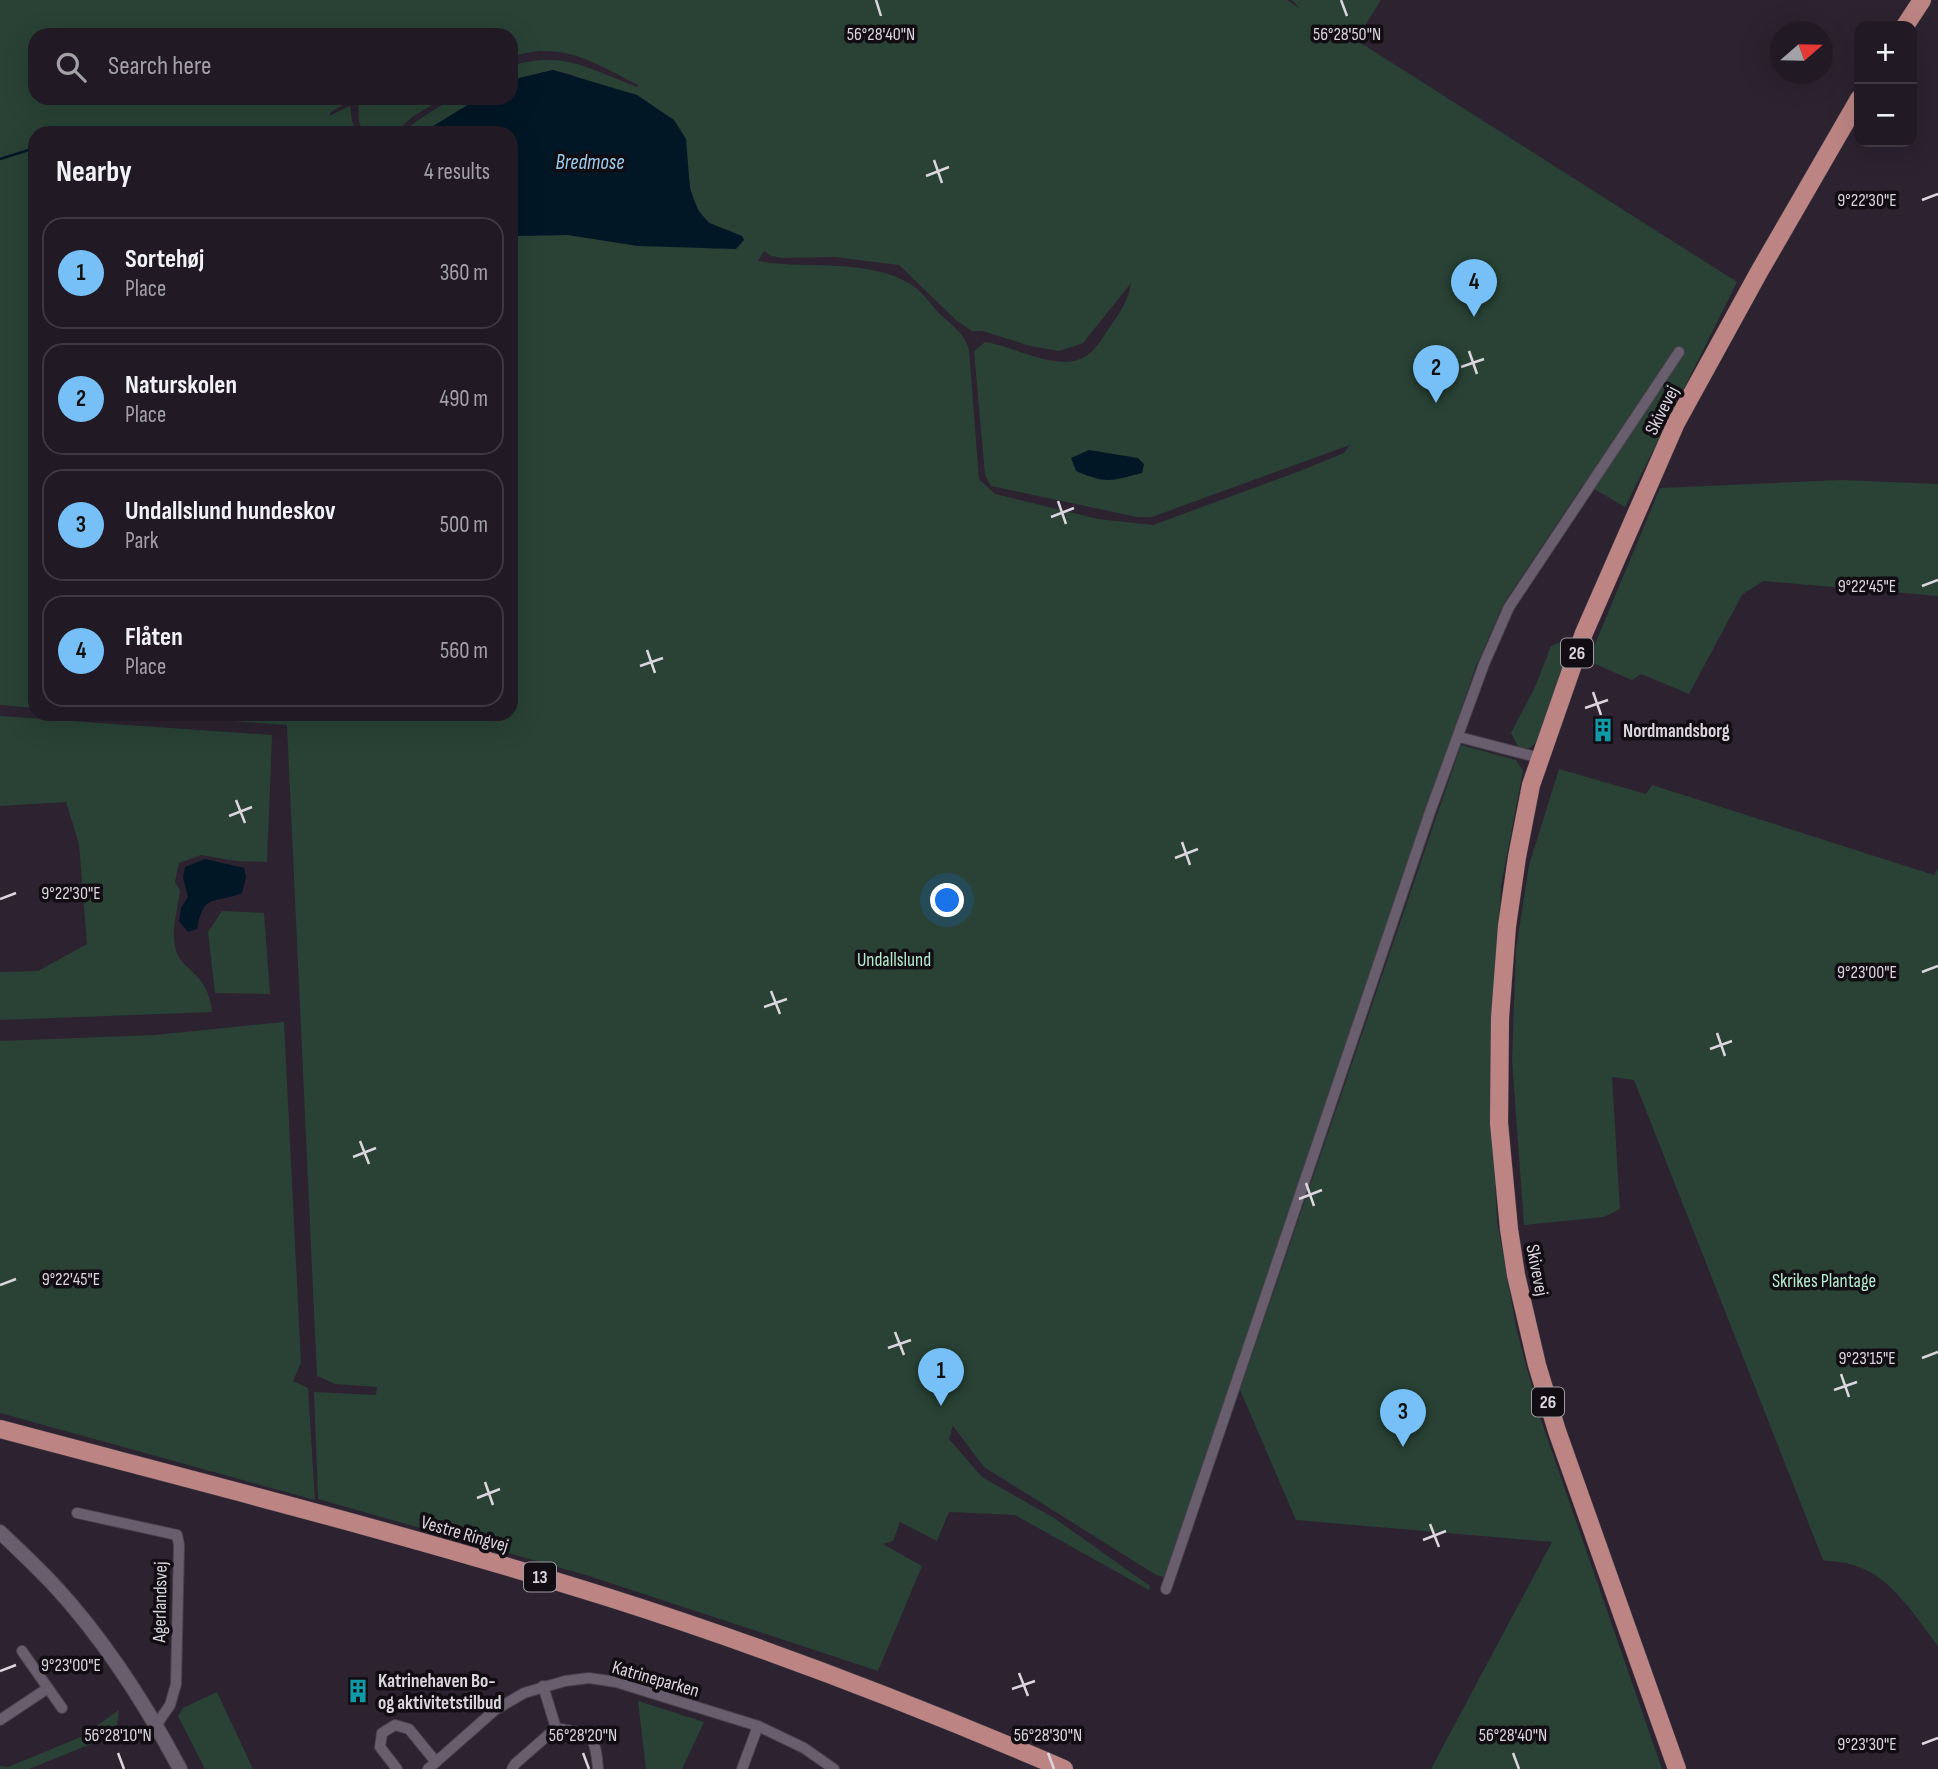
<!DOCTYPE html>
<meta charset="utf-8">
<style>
:root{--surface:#211a24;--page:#29232c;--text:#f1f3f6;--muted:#a2a1a6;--line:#3e3841;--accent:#76c0f7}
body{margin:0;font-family:"Sofia Sans Condensed",sans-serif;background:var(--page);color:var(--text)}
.controls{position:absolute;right:21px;top:21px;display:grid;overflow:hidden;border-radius:14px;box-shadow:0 7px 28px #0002}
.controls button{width:63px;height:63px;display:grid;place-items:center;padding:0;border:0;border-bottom:2px solid var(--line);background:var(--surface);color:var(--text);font:35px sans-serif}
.compass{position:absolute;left:1770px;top:21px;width:63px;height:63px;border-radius:50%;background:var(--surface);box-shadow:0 7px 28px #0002;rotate:70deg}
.you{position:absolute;left:948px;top:901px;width:24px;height:24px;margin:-18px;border:5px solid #fff;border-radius:50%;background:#1a73e8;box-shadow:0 0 0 10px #1a73e833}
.badge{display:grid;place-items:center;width:46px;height:46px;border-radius:50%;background:var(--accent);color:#111;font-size:23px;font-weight:700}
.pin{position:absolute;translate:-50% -58px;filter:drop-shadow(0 2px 4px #0008)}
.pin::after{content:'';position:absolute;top:37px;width:24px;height:21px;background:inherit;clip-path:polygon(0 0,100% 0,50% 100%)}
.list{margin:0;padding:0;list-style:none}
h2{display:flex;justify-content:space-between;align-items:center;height:91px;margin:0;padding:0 28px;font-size:30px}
h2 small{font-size:23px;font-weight:400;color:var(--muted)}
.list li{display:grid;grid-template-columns:46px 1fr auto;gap:21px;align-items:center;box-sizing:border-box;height:112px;margin:0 14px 14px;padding:0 14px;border:2px solid var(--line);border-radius:21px}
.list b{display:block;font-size:26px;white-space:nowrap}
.list p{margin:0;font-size:23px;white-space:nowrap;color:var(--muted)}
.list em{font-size:23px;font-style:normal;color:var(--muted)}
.icon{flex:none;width:38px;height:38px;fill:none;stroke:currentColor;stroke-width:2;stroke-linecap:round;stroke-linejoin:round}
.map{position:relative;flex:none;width:1938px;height:1769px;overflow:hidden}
.search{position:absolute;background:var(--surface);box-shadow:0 7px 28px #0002;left:28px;top:28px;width:490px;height:77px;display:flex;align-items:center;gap:18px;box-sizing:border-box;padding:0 24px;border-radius:21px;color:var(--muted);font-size:26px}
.panel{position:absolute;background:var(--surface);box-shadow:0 7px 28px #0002;left:28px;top:126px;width:490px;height:595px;border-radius:21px}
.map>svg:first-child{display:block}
.green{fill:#294235;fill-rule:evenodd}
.water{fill:#011725}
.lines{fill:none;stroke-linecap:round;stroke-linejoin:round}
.stream{stroke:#011725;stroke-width:2.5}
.minor-casing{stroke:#48404b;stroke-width:12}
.tertiary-casing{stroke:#48404b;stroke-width:16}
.primary-casing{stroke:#48404b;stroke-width:19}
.minor{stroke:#695e6e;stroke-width:10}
.tertiary{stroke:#695e6e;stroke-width:14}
.primary{stroke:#bc8583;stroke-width:18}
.ticks{fill:none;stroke:#dbd5de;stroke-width:2.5}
.labels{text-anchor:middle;stroke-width:7;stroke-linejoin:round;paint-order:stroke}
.shield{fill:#120d13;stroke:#9f99a1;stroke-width:2}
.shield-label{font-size:18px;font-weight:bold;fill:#dbd5de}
.street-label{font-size:19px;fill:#dbd5de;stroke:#120d13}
.poi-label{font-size:19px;font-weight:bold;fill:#dbd5de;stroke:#120d13;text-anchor:start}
.park-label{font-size:19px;fill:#b4edcf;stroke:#120d13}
.water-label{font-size:21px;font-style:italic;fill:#9aceef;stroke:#120d13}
.ticks-label{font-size:18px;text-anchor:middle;fill:#dbd5de;stroke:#120d13;stroke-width:7;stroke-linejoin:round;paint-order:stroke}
</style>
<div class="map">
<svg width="1938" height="1769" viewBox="0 0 1938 1769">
<rect width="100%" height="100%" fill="#2c2230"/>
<!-- green -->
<g class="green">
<path d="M0 0H1287L1300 9 1292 0H1381L1356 40 1737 282 1625 507 1584 483 1504 603 1476 666 1164 1577 1156 1575 984 1467 953 1426 949 1439 982 1477 1054 1518 1150 1586 1149 1590 1015 1515 949 1512 937 1541 900 1522 893 1541 883 1544 922 1566 878 1671 589 1576 318 1499 314 1392 376 1395 377 1387 335 1384 317 1376 287 725 130 714H511V236L568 235 638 246H696L716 249 733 232C726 229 718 227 712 224 687 211 687 163 686 139L601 86 569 74 553 70 511 80V66C562 50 590 69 637 87L638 85C594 63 562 40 511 57V35H35V98H354L331 112 329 116 350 106 352 121 357 133H342L341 127H338L336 133H35V708L0 705ZM764 251 771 256 782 258 834 257 899 265 957 321 972 331H983L1030 346 1059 351 1083 343 1131 283C1127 305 1119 313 1107 331 1103 337 1099 344 1094 349 1068 380 1017 346 985 342L974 351 985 475 991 486 1137 517H1152L1350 445 1344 453 1300 471 1153 525 1098 519 995 494 979 479 969 350C964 332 951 325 939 313 930 304 923 292 912 285 868 257 807 270 758 261Z"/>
<polygon points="358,98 443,98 412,117 395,133 364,133 359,122"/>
<polygon points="453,98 479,98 422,133 404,133 415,122"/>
<polygon points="1841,480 1938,484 1938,596 1763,581 1742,595 1689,694 1641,674 1632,680 1588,661 1660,488"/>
<polygon points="1558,643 1571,646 1536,743 1528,749 1519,748 1511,733 1535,687 1551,646"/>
<path d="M0 716 272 735 267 862 236 861 201 855 179 863 175 882 180 890C178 910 170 931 176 951 181 965 193 970 201 981 208 991 211 1001 212 1012L0 1020V972L38 971 87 944 79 844 66 802 0 806Z"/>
<polygon points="1461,745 1516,760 1523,771 1501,886 1490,1073 1497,1221 1517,1332 1542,1423 1662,1769 1431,1769 1552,1542 1296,1520 1240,1390"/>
<path d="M1559 769 1646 794 1652 785 1934 875 1938 868V1646C1915 1617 1893 1578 1856 1566 1846 1562 1834 1562 1823 1560L1634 1080 1612 1077 1620 1209 1604 1217 1524 1225 1512 1060 1516 949 1529 865Z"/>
<polygon points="222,911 264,913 270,994 215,993 208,932"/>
<polygon points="284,1022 301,1363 293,1381 308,1388 315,1500 0,1413 0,1041 155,1035"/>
<polygon points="217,1692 253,1769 205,1769 178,1716 183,1708"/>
<polygon points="638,1701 704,1722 682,1769 646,1769"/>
<polygon points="119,1710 116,1734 29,1769 0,1769 0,1766 8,1767 81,1737"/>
</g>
<!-- water -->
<g class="water">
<polygon points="553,70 637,95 674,120 686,139 690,189 698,210 709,223 742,236 744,240 736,249 639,246 568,235 511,236 511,133 422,133 479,98 511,98 511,80"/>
<path d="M1089 450 1138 458 1144 464 1142 473C1111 481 1106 484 1076 471L1071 458Z"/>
<path d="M205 859 244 868 246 877 242 893C211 905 205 892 197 929L188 932 179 921 181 908 188 897 183 877 185 867Z"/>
</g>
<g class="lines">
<!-- stream -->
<g class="stream">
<polyline points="84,133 101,132"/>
<polyline points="0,159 35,148"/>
</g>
<!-- minor casing -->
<g class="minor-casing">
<g id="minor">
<polyline points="1459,737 1540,758"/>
<polyline points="77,1513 177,1535 179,1545 176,1684 170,1705 157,1724"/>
<polyline points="1166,1589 1430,812 1484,664 1509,607 1679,352"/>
<polyline points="22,1651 62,1708"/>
<path d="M543 1686 556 1728C591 1735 595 1731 598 1769"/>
<polyline points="0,1720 48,1688"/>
<polyline points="397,1769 380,1747 382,1733 395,1725 409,1729 436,1762"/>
<polyline points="428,1769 495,1710 524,1693 565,1681 589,1678 616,1682 758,1726 804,1748 834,1769"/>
<polyline points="512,1769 515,1764 556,1728"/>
<polyline points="742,1769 758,1726"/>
</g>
</g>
<!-- tertiary casing -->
<g class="tertiary-casing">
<path id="tertiary" d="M0 1532C18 1549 36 1566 53 1584 104 1639 145 1703 180 1769"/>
</g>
<!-- primary casing -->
<g class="primary-casing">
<g id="primary">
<polyline points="1905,26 1922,0"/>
<path d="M0 1429C203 1483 407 1534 607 1597 762 1646 915 1705 1064 1769"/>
<polyline points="1677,1769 1557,1431 1537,1365 1516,1275 1509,1229 1499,1123 1500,1018 1507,926 1517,857 1531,785 1584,633 1676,423 1759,272 1859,99"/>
</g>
</g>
<!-- minor -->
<use href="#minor" class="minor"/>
<!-- tertiary -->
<use href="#tertiary" class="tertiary"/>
<!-- primary -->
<use href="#primary" class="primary"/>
</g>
<!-- ticks -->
<path class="ticks" d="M876 0 881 16M1341 0 1347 16M934 160 942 183M926 176 949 167M1922 200 1938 194M1469 351 1477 374M1461 367 1484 359M1058 501 1066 524M1051 517 1074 508M1922 586 1938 580M647 650 655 673M640 666 663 658M1593 692 1601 715M1585 708 1608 700M236 800 245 823M229 816 252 807M1182 842 1190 865M1175 858 1198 849M0 899 16 893M1922 972 1938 966M771 991 780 1014M764 1007 787 999M1717 1033 1725 1056M1710 1049 1732 1041M360 1141 369 1164M353 1157 376 1148M1306 1183 1314 1206M1299 1199 1322 1190M0 1285 16 1279M895 1332 904 1355M888 1348 911 1340M1922 1358 1938 1352M1841 1374 1849 1397M1834 1390 1857 1382M485 1482 493 1505M477 1498 500 1489M1430 1524 1439 1547M1423 1540 1446 1531M0 1671 16 1665M1019 1673 1028 1696M1012 1689 1035 1681M1922 1744 1938 1738M118 1753 124 1769M583 1753 589 1769M1048 1753 1054 1769M1513 1753 1519 1769"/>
<!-- icons -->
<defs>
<g id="building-bare" transform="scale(1.89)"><path d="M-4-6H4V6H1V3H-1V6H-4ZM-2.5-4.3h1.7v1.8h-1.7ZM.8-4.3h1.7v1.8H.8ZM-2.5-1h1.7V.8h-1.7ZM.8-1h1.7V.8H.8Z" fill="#0f9aa8" stroke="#120d13" stroke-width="2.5" paint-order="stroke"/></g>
</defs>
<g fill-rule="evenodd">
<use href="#building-bare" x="1603" y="730"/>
<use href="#building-bare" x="358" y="1691"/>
</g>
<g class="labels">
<!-- shield labels -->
<g class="shield">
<rect x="1561" y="638.5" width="32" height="29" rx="5"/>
<rect x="1532" y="1387.5" width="32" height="29" rx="5"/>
<rect x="524" y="1562.5" width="32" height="29" rx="5"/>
</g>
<g class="shield-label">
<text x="1577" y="659">26</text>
<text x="1548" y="1408">26</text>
<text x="540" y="1583">13</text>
</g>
<!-- street labels -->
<g class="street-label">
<text transform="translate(1661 410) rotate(-63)" y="7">Skivevej</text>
<text transform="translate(1538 1270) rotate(79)" y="7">Skivevej</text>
<text transform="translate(465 1533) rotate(16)" y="7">Vestre Ringvej</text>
<text transform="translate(159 1602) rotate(-89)" y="7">Agerlandsvej</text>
<text transform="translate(656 1678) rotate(16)" y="7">Katrineparken</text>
</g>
<!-- poi labels -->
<g class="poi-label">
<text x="1623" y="737">Nordmandsborg</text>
<text x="378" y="1687">Katrinehaven Bo-<tspan x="378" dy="22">og aktivitetstilbud</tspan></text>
</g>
<!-- park labels -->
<g class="park-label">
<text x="894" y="966">Undallslund</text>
<text x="1824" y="1287">Skrikes Plantage</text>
</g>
<!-- water labels -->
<g class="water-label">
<text x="590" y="169">Bredmose</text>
</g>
</g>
<g class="ticks-label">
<text x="1347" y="40">56°28'50"N</text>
<text x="881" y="40">56°28'40"N</text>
<text x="1867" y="206">9°22'30"E</text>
<text x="1867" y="592">9°22'45"E</text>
<text x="71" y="899">9°22'30"E</text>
<text x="1867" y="978">9°23'00"E</text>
<text x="71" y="1285">9°22'45"E</text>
<text x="1867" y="1364">9°23'15"E</text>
<text x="71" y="1671">9°23'00"E</text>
<text x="118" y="1741">56°28'10"N</text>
<text x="583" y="1741">56°28'20"N</text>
<text x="1048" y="1741">56°28'30"N</text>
<text x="1513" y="1741">56°28'40"N</text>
<text x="1867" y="1750">9°23'30"E</text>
</g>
</svg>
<div class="controls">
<button>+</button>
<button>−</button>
</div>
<svg class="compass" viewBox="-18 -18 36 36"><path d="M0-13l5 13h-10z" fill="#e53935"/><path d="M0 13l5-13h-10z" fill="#a2a1a6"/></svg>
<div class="you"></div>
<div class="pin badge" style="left:941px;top:1406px">1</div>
<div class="pin badge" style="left:1436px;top:403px">2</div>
<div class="pin badge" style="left:1403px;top:1447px">3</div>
<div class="pin badge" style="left:1474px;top:317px">4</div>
<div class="search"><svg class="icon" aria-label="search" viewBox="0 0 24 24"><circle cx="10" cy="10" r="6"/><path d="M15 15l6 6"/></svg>Search here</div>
<section class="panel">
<h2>Nearby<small>4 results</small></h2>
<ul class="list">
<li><span class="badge">1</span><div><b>Sortehøj</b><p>Place</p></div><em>360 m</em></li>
<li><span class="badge">2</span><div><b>Naturskolen</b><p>Place</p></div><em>490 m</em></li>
<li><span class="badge">3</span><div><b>Undallslund hundeskov</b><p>Park</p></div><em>500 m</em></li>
<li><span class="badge">4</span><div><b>Flåten</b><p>Place</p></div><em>560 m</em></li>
</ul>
</section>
</div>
